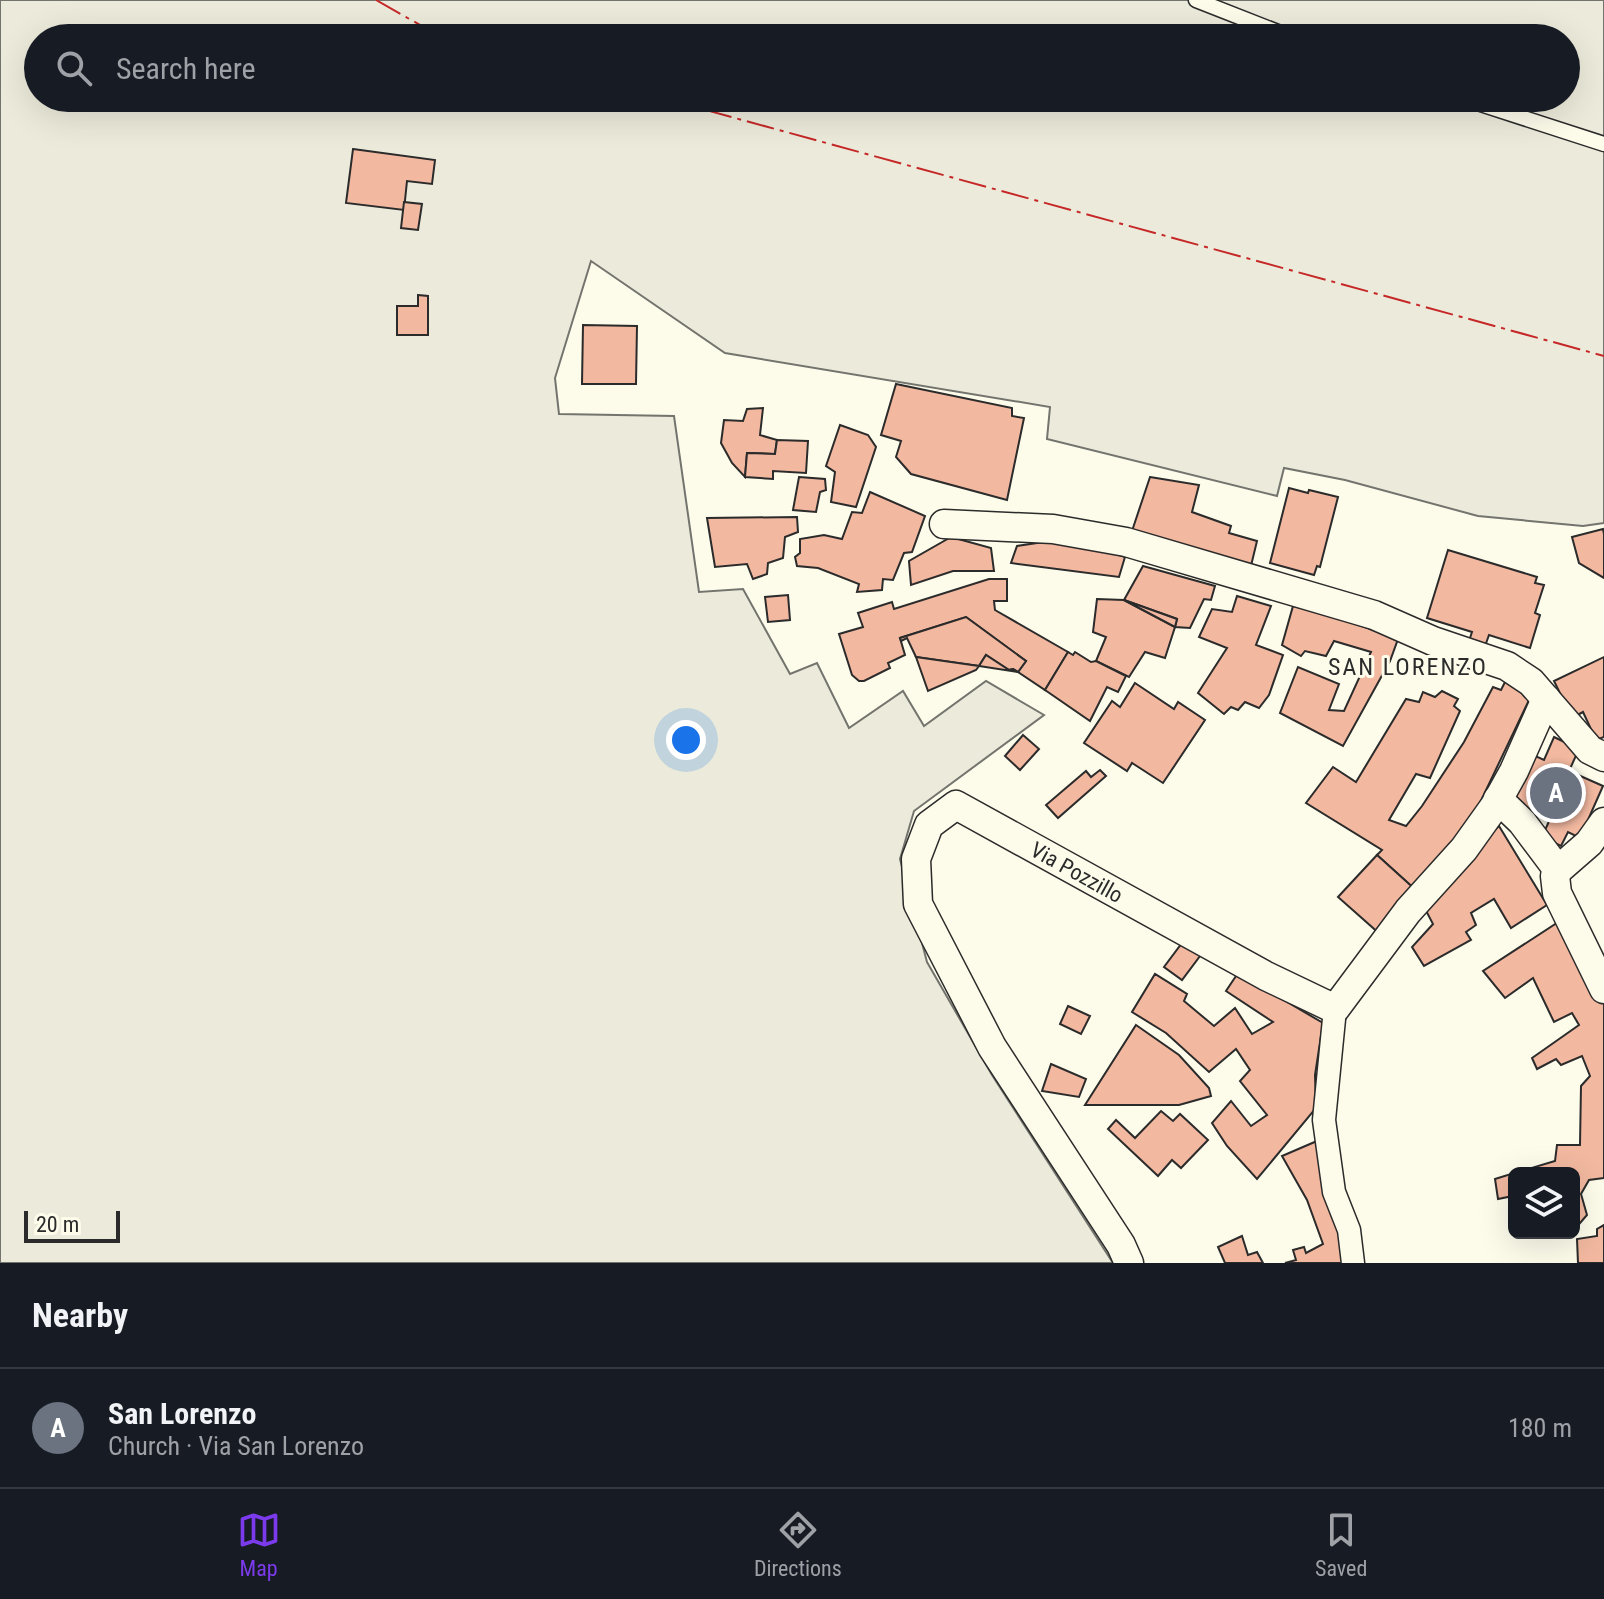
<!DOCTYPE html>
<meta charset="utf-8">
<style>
:root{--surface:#171b24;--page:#20242c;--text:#f1f3f6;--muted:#9ea1a6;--line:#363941;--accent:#7c3aed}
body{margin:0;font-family:"Roboto Condensed",sans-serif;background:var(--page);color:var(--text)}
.controls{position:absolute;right:24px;bottom:24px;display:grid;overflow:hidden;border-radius:12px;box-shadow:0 8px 32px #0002}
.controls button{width:72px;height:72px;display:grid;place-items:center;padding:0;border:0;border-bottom:2px solid var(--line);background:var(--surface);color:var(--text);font:40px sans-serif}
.scale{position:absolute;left:24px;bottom:20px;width:96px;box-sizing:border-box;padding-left:8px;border:4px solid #2b2b2b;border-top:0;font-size:22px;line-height:28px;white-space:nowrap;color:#2b2b2b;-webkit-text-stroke:6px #fdfbea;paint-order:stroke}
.you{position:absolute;left:686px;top:740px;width:28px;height:28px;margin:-20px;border:6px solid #fff;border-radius:50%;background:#1a73e8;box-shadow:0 0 0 12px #1a73e833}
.badge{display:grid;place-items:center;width:52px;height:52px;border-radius:50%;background:var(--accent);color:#fff;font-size:26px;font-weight:700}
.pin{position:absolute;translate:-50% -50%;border:4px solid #fff;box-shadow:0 2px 8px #0006}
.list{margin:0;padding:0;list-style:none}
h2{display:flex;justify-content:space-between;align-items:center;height:104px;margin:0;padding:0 32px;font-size:34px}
h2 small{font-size:26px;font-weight:400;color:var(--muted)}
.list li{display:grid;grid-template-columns:52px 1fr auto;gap:24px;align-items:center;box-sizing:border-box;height:120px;padding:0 32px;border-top:2px solid var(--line)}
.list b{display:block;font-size:30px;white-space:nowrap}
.list p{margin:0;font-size:26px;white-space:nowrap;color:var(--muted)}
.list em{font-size:26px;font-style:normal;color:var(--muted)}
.icon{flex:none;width:44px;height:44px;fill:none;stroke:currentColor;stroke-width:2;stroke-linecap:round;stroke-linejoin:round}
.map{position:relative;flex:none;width:1604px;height:1263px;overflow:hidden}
.search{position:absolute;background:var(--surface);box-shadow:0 8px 32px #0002;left:24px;right:24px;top:24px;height:88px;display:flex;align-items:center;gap:20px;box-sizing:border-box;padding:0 28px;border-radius:44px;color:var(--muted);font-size:30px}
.sheet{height:224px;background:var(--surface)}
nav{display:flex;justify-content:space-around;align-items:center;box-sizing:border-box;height:112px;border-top:2px solid var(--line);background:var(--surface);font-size:22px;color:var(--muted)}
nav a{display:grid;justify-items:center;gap:4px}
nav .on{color:var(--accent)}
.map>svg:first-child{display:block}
.green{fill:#ecebdb;stroke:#74746e;stroke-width:2;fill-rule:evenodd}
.building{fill:#f2b8a0;stroke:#2b2b2b;stroke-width:2}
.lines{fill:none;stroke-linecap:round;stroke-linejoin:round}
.service-casing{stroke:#2b2b2b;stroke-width:17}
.pedestrian-casing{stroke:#2b2b2b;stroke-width:25}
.minor-casing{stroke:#2b2b2b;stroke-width:31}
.service{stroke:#fdfbea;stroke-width:14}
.pedestrian{stroke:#fdfbea;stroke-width:22}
.minor{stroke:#fdfbea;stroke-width:28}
.power{stroke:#c62828;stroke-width:2;stroke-dasharray:28 6 4 6;stroke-linecap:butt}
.labels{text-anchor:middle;stroke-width:6;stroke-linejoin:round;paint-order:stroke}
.street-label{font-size:22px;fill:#2b2b2b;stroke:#fdfbea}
.neighbourhood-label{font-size:24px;letter-spacing:2px;fill:#2b2b2b;stroke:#fdfbea}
</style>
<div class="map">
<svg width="1604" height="1263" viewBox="0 0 1604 1263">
<rect width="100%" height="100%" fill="#fdfbea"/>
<!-- green -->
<path class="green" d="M0 0H1604V523L1583 526 1478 516 1345 480 1284 468 1277 496 1047 439 1050 407 725 353 591 261 555 378 559 414 674 416 699 592 743 589 790 674 817 663 849 728 903 691 924 726 986 681 1044 715 914 811 900 859 927 962 992 1075 1113 1263H0ZM38 38H1566V98H38Z"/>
<!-- building -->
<g class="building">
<polygon points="353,149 435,160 432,184 407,181 404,210 346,203"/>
<polygon points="404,202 422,204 418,230 401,228"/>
<polygon points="418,295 428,296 428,335 397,335 397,306 418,306"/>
<polygon points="583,325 637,326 636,384 582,384"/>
<polygon points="896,384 1012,408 1012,416 1024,418 1007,500 911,474 896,457 901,441 881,435"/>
<polygon points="763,408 760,435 777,440 775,454 747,453 745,477 732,463 721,443 724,420 743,421 747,409"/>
<polygon points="840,425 868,435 876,447 856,507 831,502 835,472 826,466"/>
<polygon points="777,440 808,441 806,473 773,471 773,479 745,477 747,453 775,454"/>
<polygon points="799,477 825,479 826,490 820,492 816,512 793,510"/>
<polygon points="1150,477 1199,485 1192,512 1231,526 1229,533 1257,541 1250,570 1132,531"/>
<polygon points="1289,488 1308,493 1309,490 1338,497 1320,567 1317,566 1314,575 1270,563"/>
<polygon points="870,492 925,516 912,552 904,553 893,580 883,579 882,590 857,592 859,584 818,568 797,566 795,557 800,553 800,539 824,535 842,539 852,512 862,513"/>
<polygon points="797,517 798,532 785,537 783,558 768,563 767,574 753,579 747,564 715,567 707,518"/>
<polygon points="1603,529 1604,534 1604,578 1579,563 1572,537"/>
<polygon points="951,537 991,548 994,571 953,571 911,585 909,561"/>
<polygon points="1057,540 1093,546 1125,557 1119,577 1011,563 1017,546"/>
<polygon points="1448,550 1537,577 1535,583 1544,585 1535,613 1540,615 1530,648 1489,635 1484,649 1468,644 1472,632 1427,618"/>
<polygon points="1143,566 1215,586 1211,600 1204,599 1190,628 1175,627 1177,619 1124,600"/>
<polygon points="989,579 1007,579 1007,601 994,601 995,610 1068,652 1045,690 1018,672 1026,661 966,617 900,638 905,655 888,663 890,668 864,681 859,681 852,675 839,634 863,627 858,613 892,602 894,609"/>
<polygon points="788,595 790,620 768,622 765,597"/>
<polygon points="1237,596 1271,606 1256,645 1283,655 1269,695 1259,708 1245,702 1238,710 1231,707 1224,714 1198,693 1227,648 1199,637 1212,609 1232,612"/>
<polygon points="1097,599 1124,600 1175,627 1165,658 1145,652 1129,677 1096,661 1106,637 1093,632"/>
<polygon points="1124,600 1177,619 1175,627"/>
<polygon points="1293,606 1334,616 1398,639 1390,661 1343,746 1280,713 1298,667 1339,684 1329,710 1344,711 1371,652 1334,641 1326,656 1305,651 1301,656 1282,645"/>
<polygon points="966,617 1026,661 1018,672 1013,669 1009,670 986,655 979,666 916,657 907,638 901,641 900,638"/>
<polygon points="1068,652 1073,655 1075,652 1091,662 1096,661 1126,676 1118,692 1107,687 1090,721 1045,690"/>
<polygon points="986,655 1009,670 1013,669 1018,672 979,666"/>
<polygon points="916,657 979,666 976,670 928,691"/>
<polygon points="1604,657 1604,737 1596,740 1583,712 1572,718 1554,681"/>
<polygon points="1505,682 1530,698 1467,830 1418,892 1377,855 1382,850 1306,803 1333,767 1356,782 1406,699 1419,702 1423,692 1435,697 1442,691 1458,699 1454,706 1460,711 1430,778 1416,774 1389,820 1406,826 1422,806 1464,742 1493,687 1501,690"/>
<polygon points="1135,683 1174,709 1178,702 1205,720 1163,783 1132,763 1127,771 1084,743 1112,701 1120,707"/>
<polygon points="1023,735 1039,749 1020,770 1005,756"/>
<polygon points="1554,737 1579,749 1569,771 1603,786 1580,838 1568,832 1561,846 1542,837 1550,819 1509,801 1531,754 1544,760"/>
<polygon points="1100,770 1106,776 1058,818 1046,805 1086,771 1091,777"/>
<polygon points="1499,826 1547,905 1511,928 1494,899 1471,913 1476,925 1466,932 1471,940 1424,966 1412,947 1433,924 1422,903 1472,849"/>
<polygon points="1377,855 1418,892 1381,935 1338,897"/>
<polygon points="1563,919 1604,1004 1604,1178 1589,1180 1581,1194 1587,1215 1574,1230 1574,1173 1515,1173 1555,1161 1557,1145 1580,1145 1581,1086 1590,1076 1582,1056 1561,1065 1556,1059 1537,1069 1532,1058 1579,1025 1572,1013 1554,1022 1533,978 1505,998 1483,971"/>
<polygon points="1185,939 1203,952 1182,980 1164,967"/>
<polygon points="1238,973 1323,1023 1315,1075 1316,1108 1257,1179 1227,1146 1212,1123 1231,1101 1251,1126 1267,1115 1240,1081 1250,1070 1236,1049 1209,1072 1166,1033 1132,1012 1155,974 1187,994 1184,1001 1214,1026 1235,1008 1252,1034 1273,1022 1226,991"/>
<polygon points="1068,1006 1090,1016 1081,1034 1060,1024"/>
<polygon points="1136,1025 1179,1055 1209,1088 1211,1096 1179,1105 1085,1105"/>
<polygon points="1051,1064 1086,1079 1079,1097 1042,1091"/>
<polygon points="1161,1111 1173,1121 1180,1114 1208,1140 1181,1168 1172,1160 1158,1176 1108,1129 1116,1120 1135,1138"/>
<polygon points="1317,1141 1340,1228 1342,1263 1285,1263 1296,1260 1293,1250 1304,1247 1306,1253 1323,1244 1307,1200 1282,1156"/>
<polygon points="1514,1173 1514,1198 1513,1196 1498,1199 1495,1179"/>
<polygon points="1604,1225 1604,1263 1578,1263 1577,1239 1597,1236 1597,1229"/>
<polygon points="1242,1236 1248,1255 1257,1252 1263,1263 1225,1263 1218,1247"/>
</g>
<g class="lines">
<!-- service casing -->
<g class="service-casing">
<g id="service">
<polyline points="1196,0 1293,38"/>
<polyline points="1462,98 1604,144"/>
</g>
</g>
<!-- pedestrian casing -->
<g class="pedestrian-casing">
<polyline id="pedestrian" points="1335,1009 1324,1120 1334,1192 1349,1230 1353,1263"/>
</g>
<!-- minor casing -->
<g class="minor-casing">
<g id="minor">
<polyline points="944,524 1053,529 1126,542 1374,615 1433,641 1507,666 1531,682 1590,750 1604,757"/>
<polyline points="1498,799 1522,822 1558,870"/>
<polyline points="1558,870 1555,876 1557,893 1604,989"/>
<polyline points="1558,870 1589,843 1604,822"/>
<polyline points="1129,1263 1121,1245 992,1047 918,904 916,859 929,825 956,805 1266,976 1335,1009 1408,911 1464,849 1494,807 1514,771 1546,699"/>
</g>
</g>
<!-- service -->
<use href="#service" class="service"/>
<!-- pedestrian -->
<use href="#pedestrian" class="pedestrian"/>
<!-- minor -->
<use href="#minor" class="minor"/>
<!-- power -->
<g class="power">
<polyline points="376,0 443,38"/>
<polyline points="662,98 1604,356"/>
</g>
</g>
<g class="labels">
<!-- street labels -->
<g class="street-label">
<text transform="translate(1077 872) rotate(29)" y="8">Via Pozzillo</text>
</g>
<!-- neighbourhood labels -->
<g class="neighbourhood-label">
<text x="1408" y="675">SAN LORENZO</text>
</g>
</g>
</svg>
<div class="controls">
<button><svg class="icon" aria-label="layers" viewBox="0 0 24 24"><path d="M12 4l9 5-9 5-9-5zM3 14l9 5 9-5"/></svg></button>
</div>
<div class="scale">20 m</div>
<div class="you"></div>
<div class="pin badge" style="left:1556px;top:793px;background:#6b7280">A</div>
<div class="search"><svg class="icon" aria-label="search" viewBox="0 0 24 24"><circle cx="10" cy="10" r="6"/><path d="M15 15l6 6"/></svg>Search here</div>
</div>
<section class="sheet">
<h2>Nearby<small></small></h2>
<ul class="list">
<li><span class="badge" style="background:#6b7280">A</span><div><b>San Lorenzo</b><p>Church · Via San Lorenzo</p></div><em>180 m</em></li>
</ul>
</section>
<nav>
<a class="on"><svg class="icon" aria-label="map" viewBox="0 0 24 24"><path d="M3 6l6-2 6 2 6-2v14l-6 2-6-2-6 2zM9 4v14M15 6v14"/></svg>Map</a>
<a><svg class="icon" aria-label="directions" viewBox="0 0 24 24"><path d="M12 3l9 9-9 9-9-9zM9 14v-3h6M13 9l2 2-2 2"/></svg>Directions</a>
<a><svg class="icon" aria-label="saved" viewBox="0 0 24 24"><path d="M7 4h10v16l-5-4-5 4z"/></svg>Saved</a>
</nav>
